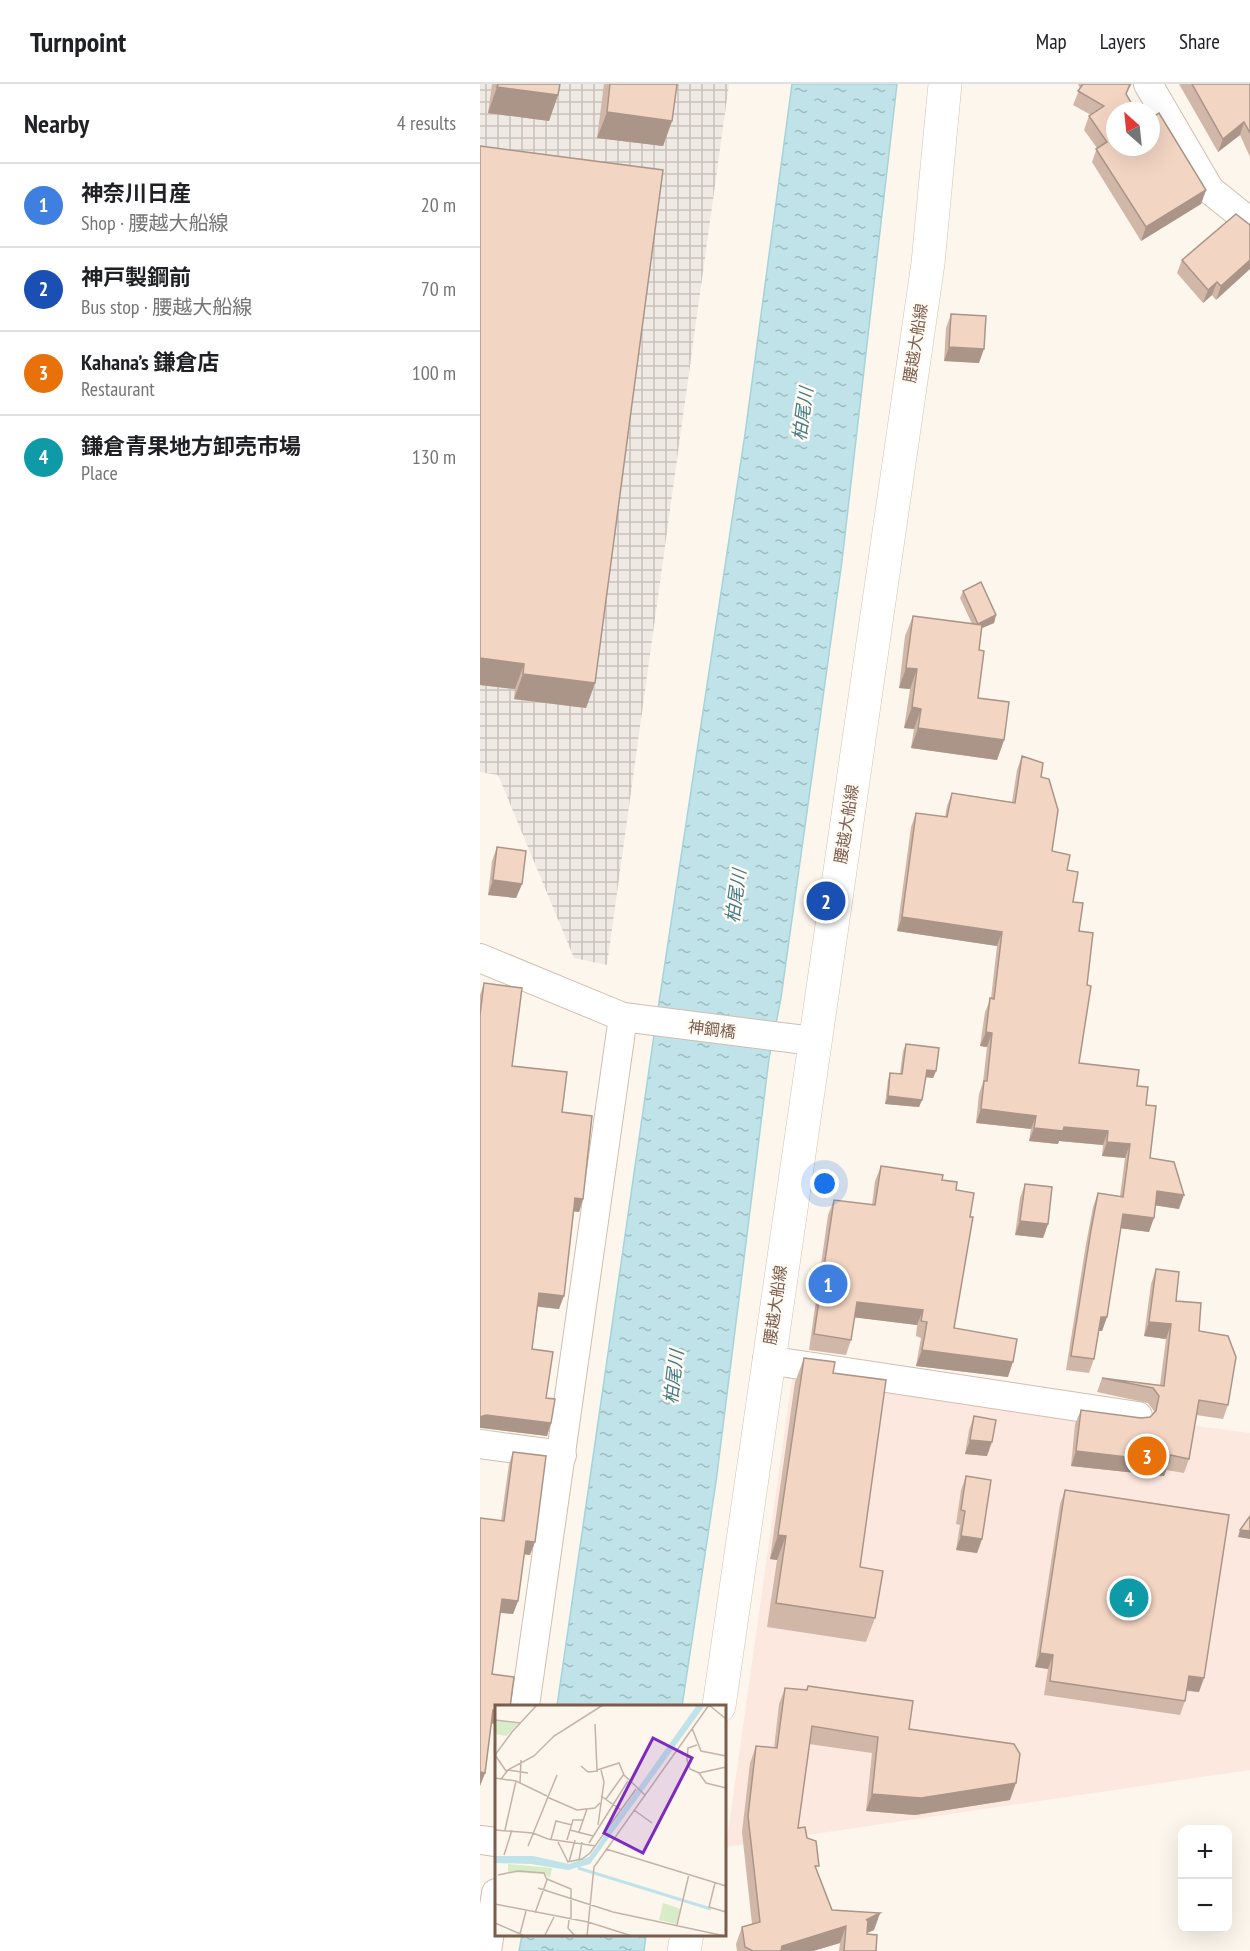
<!DOCTYPE html>
<meta charset="utf-8">
<style>
:root{--surface:#fff;--page:#f6f6f6;--text:#202124;--muted:#757577;--line:#e0e0e0;--accent:#e76f51}
body{margin:0;font-family:"PT Sans Narrow","Noto Sans JP",sans-serif;background:var(--page);color:var(--text)}
.controls{position:absolute;right:18px;bottom:18px;display:grid;overflow:hidden;border-radius:12px;box-shadow:0 6px 24px #0002}
.controls button{width:54px;height:54px;display:grid;place-items:center;padding:0;border:0;border-bottom:2px solid var(--line);background:var(--surface);color:var(--text);font:30px sans-serif}
.compass{position:absolute;left:626px;top:18px;width:54px;height:54px;border-radius:50%;background:var(--surface);box-shadow:0 6px 24px #0002;rotate:333deg}
.you{position:absolute;left:345px;top:1100px;width:21px;height:21px;margin:-15px;border:4px solid #fff;border-radius:50%;background:#1a73e8;box-shadow:0 0 0 9px #1a73e833}
.badge{display:grid;place-items:center;width:39px;height:39px;border-radius:50%;background:var(--accent);color:#fff;font-size:20px;font-weight:700}
.pin{position:absolute;translate:-50% -50%;border:3px solid #fff;box-shadow:0 2px 6px #0006}
.list{margin:0;padding:0;list-style:none}
h2{display:flex;justify-content:space-between;align-items:center;height:78px;margin:0;padding:0 24px;font-size:26px}
h2 small{font-size:20px;font-weight:400;color:var(--muted)}
.list li{display:grid;grid-template-columns:39px 1fr auto;gap:18px;align-items:center;box-sizing:border-box;height:84px;padding:0 24px;border-top:2px solid var(--line)}
.list b{display:block;font-size:22px;white-space:nowrap}
.list p{margin:0;font-size:20px;white-space:nowrap;color:var(--muted)}
.list em{font-size:20px;font-style:normal;color:var(--muted)}
.map{position:relative;flex:none;width:770px;height:1867px;overflow:hidden}
header{display:flex;align-items:center;gap:36px;box-sizing:border-box;height:84px;padding:0 30px;background:var(--surface);border-bottom:2px solid var(--line)}
header strong{font-size:28px}
nav{display:flex;gap:33px;margin-inline-start:auto;font-size:21px}
main{display:flex}
aside{flex:1;background:var(--surface)}
.map>svg:first-child{display:block}
.commercial{fill:#fde8e0}
.industrial{fill:url(#industrial-grid)}
.water{fill:url(#water-ripples);stroke:#a5d3da;stroke-width:1.5}
.lines{fill:none;stroke-linecap:round;stroke-linejoin:round}
.minor-casing{stroke:#d1beb0;stroke-width:30}
.secondary-casing{stroke:#d6c0b0;stroke-width:34}
.minor{stroke:#fff;stroke-width:28}
.secondary{stroke:#fff;stroke-width:33}
.wall{fill:#d1b7a8}
.shaded-wall{fill:#aa9588}
.building{fill:#f3d5c3;stroke:#aa9588;stroke-width:1.5}
.labels{text-anchor:middle;stroke-width:5;stroke-linejoin:round;paint-order:stroke}
.street-label{font-size:16px;fill:#7a5c4d;stroke:#fffaf3}
.water-label{font-size:18px;font-style:italic;fill:#437c86;stroke:#fffaf3}
.inset-river{fill:none;stroke:#bfe3e8;stroke-width:3}
.inset-road{fill:none;stroke:#c5b3a7;stroke-width:1.5}
.view{fill:#7b2cbf;fill-opacity:0.15;stroke:#7b2cbf;stroke-width:3}
.inset-edge{fill:none;stroke:#7a5c4d;stroke-width:3}
</style>
<header>
<strong>Turnpoint</strong>
<nav><a>Map</a><a>Layers</a><a>Share</a></nav>
</header>
<main>
<aside>
<h2>Nearby<small>4 results</small></h2>
<ul class="list">
<li><span class="badge" style="background:#3f7fe0">1</span><div><b>神奈川日産</b><p>Shop · 腰越大船線</p></div><em>20 m</em></li>
<li><span class="badge" style="background:#1a4fb4">2</span><div><b>神戸製鋼前</b><p>Bus stop · 腰越大船線</p></div><em>70 m</em></li>
<li><span class="badge" style="background:#e8710a">3</span><div><b>Kahana’s 鎌倉店</b><p>Restaurant</p></div><em>100 m</em></li>
<li><span class="badge" style="background:#0f9aa8">4</span><div><b>鎌倉青果地方卸売市場</b><p>Place</p></div><em>130 m</em></li>
</ul>
</aside>
<div class="map">
<svg width="770" height="1867" viewBox="0 0 770 1867">
<defs>
<pattern id="industrial-grid" width="8" height="8" patternUnits="userSpaceOnUse" patternTransform="scale(1.5)"><rect width="8" height="8" fill="#efe9e4"/><path d="M0 4h8M4 0v8" fill="none" stroke="#c7c0bb"/></pattern>
<pattern id="water-ripples" width="26" height="14" patternUnits="userSpaceOnUse" patternTransform="scale(1.5)"><rect width="26" height="14" fill="#bfe3e8"/><path d="M2 4q2-2 4 0t4 0M15 11q2-2 4 0t4 0" fill="none" stroke="#a0bbbe"/></pattern>
</defs>
<rect width="100%" height="100%" fill="#fdf6ec"/>
<!-- commercial -->
<polygon class="commercial" points="313,1288 770,1349 770,1686 246,1763"/>
<!-- industrial -->
<polygon class="industrial" points="0,0 249,0 127,881 94,874 18,691 0,688"/>
<!-- water -->
<g class="water">
<polygon points="312,0 417,0 362,477 301,914 289,975 236,1398 202,1622 77,1622 173,958 265,350"/>
<polygon points="42,1851 42,1850 166,1851 164,1867 39,1867"/>
</g>
<g class="lines">
<!-- minor casing -->
<g class="minor-casing">
<g id="minor">
<polyline points="668,0 730,106 770,138"/>
<polyline points="0,874 143,933 333,957"/>
<polyline points="287,1276 658,1332"/>
<polyline points="0,1360 82,1371"/>
<polyline points="45,1622 143,933"/>
<polyline points="0,1756 16,1758"/>
<polyline points="7,1867 16,1809"/>
</g>
</g>
<!-- secondary casing -->
<g class="secondary-casing">
<g id="secondary">
<polyline points="239,1622 448,179 465,0"/>
<polyline points="204,1867 207,1850"/>
</g>
</g>
<!-- minor -->
<use href="#minor" class="minor"/>
<!-- secondary -->
<use href="#secondary" class="secondary"/>
</g>
<!-- wall -->
<g class="wall">
<polygon points="12,0 80,0 78,11 69,37 8,29"/>
<polygon points="124,0 197,0 192,37 183,62 117,54"/>
<polygon points="598,0 652,0 635,27 726,106 721,120 661,157 612,78 617,64 604,46 609,32 611,31 593,21 600,4"/>
<polygon points="699,0 770,0 770,73 760,51 738,68"/>
<polygon points="0,62 115,599 106,624 34,615 35,605 0,601"/>
<polygon points="768,139 736,216 732,211 723,219 697,189 702,176"/>
<polygon points="471,230 499,279 464,277 466,244"/>
<polygon points="483,507 516,531 514,539 502,544 499,566 498,614 524,656 517,676 431,664 434,645 424,644 430,605 419,604 425,552 433,532 492,540 480,514"/>
<polygon points="542,672 561,693 572,767 587,786 599,847 599,979 657,1002 666,1021 670,1074 699,1125 676,1121 669,1148 641,1144 627,1233 622,1247 619,1247 614,1275 609,1289 586,1286 606,1160 613,1123 618,1109 640,1112 645,1074 622,1072 623,1061 579,1057 578,1060 549,1057 551,1045 496,1039 499,1010 503,998 507,963 500,962 505,928 511,914 517,862 417,847 431,743 436,729 465,733 467,722 472,709 532,718 537,686"/>
<polygon points="17,763 42,800 36,814 8,811 12,777"/>
<polygon points="4,899 32,982 82,1028 103,1115 99,1128 93,1127 79,1225 58,1223 52,1265 66,1314 71,1339 67,1352 2,1344 0,1344 0,911"/>
<polygon points="426,960 456,987 453,994 446,993 439,1023 405,1020 408,996 410,989 420,990 423,967"/>
<polygon points="401,1082 462,1096 476,1106 474,1244 528,1293 436,1282 441,1254 436,1252 437,1241 374,1233 371,1256 366,1271 329,1266 348,1131 354,1116 392,1121 395,1097"/>
<polygon points="545,1100 568,1140 563,1154 535,1151 540,1114"/>
<polygon points="676,1185 696,1217 719,1247 748,1321 743,1335 716,1331 709,1375 704,1389 686,1386 684,1392 591,1382 595,1340 601,1326 661,1334 670,1333 673,1330 674,1327 668,1319 617,1308 622,1294 680,1301 686,1255 664,1252 671,1200"/>
<polygon points="324,1274 353,1289 380,1483 395,1534 386,1558 287,1543 297,1476 290,1475 315,1298"/>
<polygon points="494,1332 507,1372 485,1370 489,1346"/>
<polygon points="33,1368 50,1471 44,1470 38,1517 33,1530 20,1529 12,1590 16,1640 11,1639 5,1689 0,1702 0,1434 21,1437 29,1380"/>
<polygon points="486,1392 502,1455 497,1469 476,1466 480,1441 476,1440 481,1406"/>
<polygon points="585,1406 719,1608 707,1607 705,1617 700,1631 564,1611 568,1585 555,1583 580,1420"/>
<polygon points="328,1602 429,1645 530,1716 435,1731 386,1727 392,1669 329,1660 318,1744 327,1754 337,1788 352,1826 400,1829 394,1846 387,1849 396,1867 359,1867 360,1859 333,1867 257,1867 256,1860 262,1843 272,1840 262,1748 270,1679 276,1662 294,1664 299,1620 305,1604 326,1606"/>
</g>
<!-- shaded-wall -->
<g class="shaded-wall">
<polygon points="17,3 78,11 69,37 8,29"/>
<polygon points="127,28 192,37 183,62 117,54"/>
<polygon points="764,38 760,51 738,68 743,55"/>
<polygon points="726,106 721,120 661,157 666,143"/>
<polygon points="770,176 770,185 736,216 741,202"/>
<polygon points="737,198 732,211 723,219 728,206"/>
<polygon points="469,263 504,265 499,279 464,277"/>
<polygon points="516,531 514,539 495,547 498,540"/>
<polygon points="0,574 44,580 35,605 0,601"/>
<polygon points="426,584 437,585 430,605 419,604"/>
<polygon points="43,590 115,599 106,624 34,615"/>
<polygon points="432,623 441,625 434,645 424,644"/>
<polygon points="438,644 524,656 517,676 431,664"/>
<polygon points="13,796 42,800 36,814 8,811"/>
<polygon points="422,833 522,848 517,862 417,847"/>
<polygon points="506,948 512,949 507,963 500,962"/>
<polygon points="447,986 456,987 453,994 444,993"/>
<polygon points="408,1012 442,1016 439,1023 405,1020"/>
<polygon points="501,1025 556,1032 551,1045 496,1039"/>
<polygon points="584,1043 628,1047 623,1061 579,1057 578,1060 549,1057 554,1044"/>
<polygon points="627,1058 650,1060 645,1074 622,1072"/>
<polygon points="677,1107 704,1111 699,1125 672,1121"/>
<polygon points="95,1114 103,1115 99,1128 90,1127"/>
<polygon points="643,1130 674,1134 669,1148 638,1144"/>
<polygon points="540,1137 568,1140 563,1154 535,1151"/>
<polygon points="59,1209 84,1212 79,1225 55,1222"/>
<polygon points="377,1218 443,1226 437,1241 371,1233"/>
<polygon points="621,1233 627,1233 622,1247 616,1246"/>
<polygon points="669,1238 691,1240 686,1255 664,1252"/>
<polygon points="442,1266 533,1278 528,1293 436,1282"/>
<polygon points="6,1331 71,1339 67,1352 2,1344 0,1344 0,1333"/>
<polygon points="490,1356 512,1358 507,1372 485,1370"/>
<polygon points="596,1367 689,1378 684,1392 591,1382"/>
<polygon points="760,1446 770,1447 770,1455 758,1453"/>
<polygon points="298,1451 306,1452 297,1476 290,1475"/>
<polygon points="481,1452 502,1455 497,1469 476,1466"/>
<polygon points="46,1457 55,1458 50,1471 41,1470"/>
<polygon points="22,1515 38,1517 33,1530 17,1528"/>
<polygon points="560,1569 573,1571 568,1585 555,1583"/>
<polygon points="709,1592 724,1594 719,1608 704,1606"/>
<polygon points="13,1626 16,1626 16,1640 8,1639"/>
<polygon points="0,1688 5,1689 0,1702"/>
<polygon points="536,1699 530,1716 435,1731 386,1727 392,1710"/>
<polygon points="400,1829 394,1846 380,1852 386,1836"/>
<polygon points="366,1842 360,1859 333,1867 300,1867 302,1862"/>
</g>
<!-- building -->
<g class="building">
<polygon points="18,0 80,0 78,11 17,3"/>
<polygon points="130,0 197,0 192,37 127,28"/>
<polygon points="603,0 650,0 646,10 656,27 635,27 635,63 671,63 671,34 679,29 726,106 666,143 616,65 627,58 609,32 624,22 598,7"/>
<polygon points="712,0 770,0 770,49 764,38 743,55"/>
<polygon points="0,62 183,86 115,599 43,590 44,580 0,574"/>
<polygon points="756,130 770,141 770,176 741,202 737,198 728,206 702,176"/>
<polygon points="471,230 506,232 504,265 469,263"/>
<polygon points="501,498 516,531 498,540 483,507"/>
<polygon points="433,532 502,541 499,566 504,567 498,614 529,618 524,656 438,644 441,625 432,623 437,585 426,584"/>
<polygon points="542,672 563,679 561,693 569,695 578,726 572,767 590,771 587,786 598,788 593,818 603,819 599,847 613,849 607,901 611,902 599,979 659,986 657,1002 668,1003 666,1021 676,1022 670,1074 694,1078 704,1111 677,1107 674,1134 643,1130 627,1233 621,1233 614,1275 591,1272 611,1146 618,1109 643,1113 650,1060 627,1058 628,1047 584,1043 583,1047 554,1044 556,1032 501,1025 504,997 507,997 512,949 506,948 510,914 514,915 522,848 422,833 436,729 467,733 472,709 535,719"/>
<polygon points="17,763 46,767 42,800 13,796"/>
<polygon points="4,899 42,904 32,982 87,988 82,1028 112,1032 103,1115 95,1114 84,1212 59,1209 52,1265 73,1268 66,1314 75,1315 71,1339 6,1331 0,1333 0,931"/>
<polygon points="426,960 459,964 456,987 447,986 442,1016 408,1012 410,989 422,990"/>
<polygon points="401,1082 463,1091 462,1096 477,1098 476,1106 494,1109 490,1133 493,1133 474,1244 537,1255 533,1278 442,1266 447,1238 441,1237 443,1226 377,1218 371,1256 334,1250 354,1116 395,1121"/>
<polygon points="545,1100 572,1103 568,1140 540,1137"/>
<polygon points="676,1185 699,1188 696,1217 721,1219 719,1247 748,1252 756,1273 748,1321 719,1316 709,1375 690,1371 689,1378 596,1367 601,1326 661,1334 670,1333 676,1327 679,1312 673,1304 622,1294 684,1302 691,1240 669,1238"/>
<polygon points="324,1274 355,1278 353,1289 406,1296 380,1483 403,1487 395,1534 296,1519 306,1452 298,1451"/>
<polygon points="494,1332 516,1336 512,1358 490,1356"/>
<polygon points="33,1368 66,1372 55,1458 46,1457 38,1517 22,1515 12,1590 34,1593 30,1623 16,1623 16,1626 13,1626 5,1689 0,1688 0,1434 24,1437"/>
<polygon points="486,1392 511,1396 502,1455 481,1452 485,1427 481,1426"/>
<polygon points="585,1406 749,1431 724,1594 709,1592 705,1617 570,1597 573,1571 560,1569"/>
<polygon points="770,1432 770,1447 760,1446"/>
<polygon points="328,1602 433,1617 429,1645 534,1660 540,1670 536,1699 441,1714 392,1710 398,1653 332,1642 318,1744 325,1743 327,1754 336,1757 339,1782 335,1782 352,1826 400,1829 386,1836 388,1836 387,1850 397,1851 396,1867 364,1867 366,1842 302,1862 301,1867 273,1867 265,1863 262,1843 280,1838 268,1732 276,1662 297,1664 305,1604 327,1606"/>
</g>
<g class="labels">
<!-- street labels -->
<g class="street-label">
<text transform="translate(435 259) rotate(-81)" y="6">腰越大船線</text>
<text transform="translate(366 740) rotate(-81)" y="6">腰越大船線</text>
<text transform="translate(232 945) rotate(7)" y="6">神鋼橋</text>
<text transform="translate(295 1221) rotate(-82)" y="6">腰越大船線</text>
</g>
<!-- water labels -->
<g class="water-label">
<text transform="translate(323 330) rotate(-82)" y="6">柏尾川</text>
<text transform="translate(256 812) rotate(-82)" y="6">柏尾川</text>
<text transform="translate(194 1293) rotate(-83)" y="6">柏尾川</text>
</g>
</g>
<!-- overview -->
<g transform="translate(15 1621)">
<rect width="231" height="231" fill="#fdf6ec"/>
<path d="M0 15 23 19 11 31 0 29ZM13 159 57 163 55 173 50 169 13 167ZM168 198 186 204 181 219 164 215Z" fill="#d8ecc9"/>
<path d="M202 0H210L95 159 73 165 36 159 0 158V151H38L74 159 94 152Z" fill="#bfe3e8"/>
<path class="inset-river" d="M83 163 216 204"/>
<path class="inset-road" d="M214 0 231 14M0 15 25 18M100 19 102 65 124 58 129 70 150 90M197 23 206 46 231 51M17 27 0 50 11 66 39 51 59 31 108 0M16 28 42 0M202 40 193 43 192 55 195 64 204 68M86 61 93 67 103 66M231 62 204 68 211 78 231 83M0 73 21 76 52 91M6 74 13 65 33 68M25 78 26 55M106 91 126 105M52 92 82 105 100 103 105 98M111 94 129 69M139 105 157 118M103 120 109 77 106 65M0 125 38 128 53 134 101 141M10 125 21 76M75 125 98 131M84 127 92 104M56 134 61 116 77 120M62 135 73 157M72 135 78 115H88M94 138 133 76M33 141 62 70M111 144 231 181M9 150 17 125M84 155 87 137M72 157 87 154 95 148 141 84M74 157 80 135M3 170 23 166 49 168 52 175 40 208M52 174 76 184V215M220 178 214 202 231 207M43 183 118 207 230 231M0 199 93 217 137 231M74 215 73 223 80 231M0 218 30 231M182 220 194 169M25 229 31 206M50 230 59 212M92 231 99 162 214 0"/>
<path class="view" d="M158 33 197 53 148 148 109 128Z"/>
<rect width="231" height="231" class="inset-edge"/>
</g>
</svg>
<div class="controls">
<button>+</button>
<button>−</button>
</div>
<svg class="compass" viewBox="-18 -18 36 36"><path d="M0-13l5 13h-10z" fill="#e53935"/><path d="M0 13l5-13h-10z" fill="#757577"/></svg>
<div class="you"></div>
<div class="pin badge" style="left:348px;top:1200px;background:#3f7fe0">1</div>
<div class="pin badge" style="left:346px;top:817px;background:#1a4fb4">2</div>
<div class="pin badge" style="left:667px;top:1372px;background:#e8710a">3</div>
<div class="pin badge" style="left:649px;top:1514px;background:#0f9aa8">4</div>
</div>
</main>
